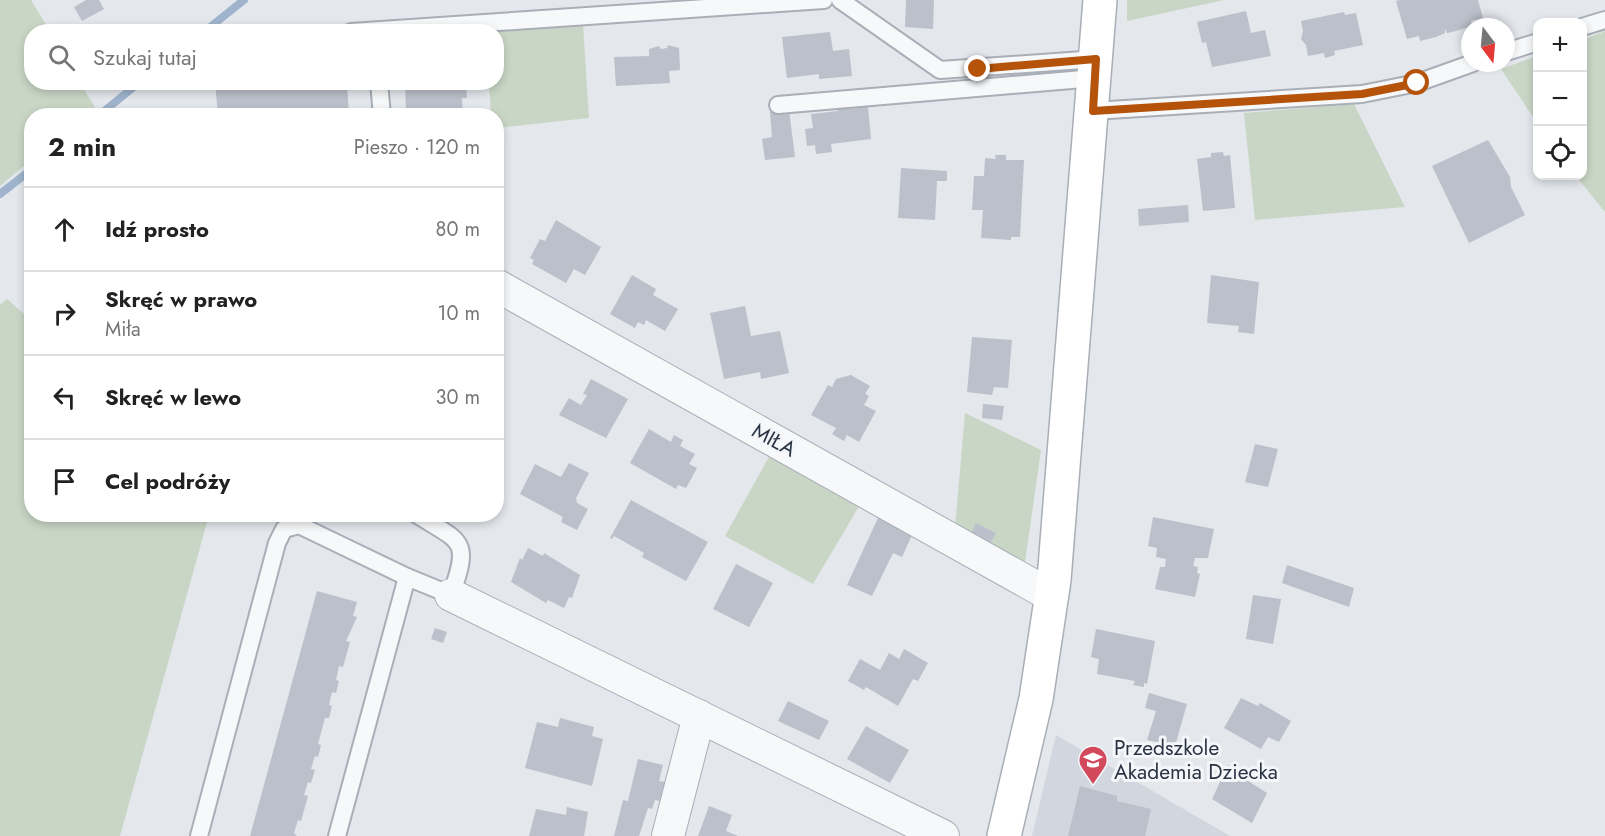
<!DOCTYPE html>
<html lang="pl">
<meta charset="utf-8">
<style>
:root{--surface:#fff;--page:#f6f6f6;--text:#222;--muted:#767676;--line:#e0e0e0}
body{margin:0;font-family:Jost,sans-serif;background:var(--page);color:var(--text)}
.controls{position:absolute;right:18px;top:18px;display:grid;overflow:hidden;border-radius:12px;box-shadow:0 3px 9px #0003}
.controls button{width:54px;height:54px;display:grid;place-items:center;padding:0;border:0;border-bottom:2px solid var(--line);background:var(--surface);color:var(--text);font:30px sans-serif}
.compass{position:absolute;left:1461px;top:18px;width:54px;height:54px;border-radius:50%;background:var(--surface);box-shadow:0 3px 9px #0003;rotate:164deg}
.stop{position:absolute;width:18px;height:18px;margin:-14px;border:4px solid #b45309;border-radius:50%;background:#fff}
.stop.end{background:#b45309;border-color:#fff;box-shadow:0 2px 6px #0008}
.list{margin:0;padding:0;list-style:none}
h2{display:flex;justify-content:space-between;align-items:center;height:78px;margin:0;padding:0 24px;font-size:26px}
h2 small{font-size:20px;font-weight:400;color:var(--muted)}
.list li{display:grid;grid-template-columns:39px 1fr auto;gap:18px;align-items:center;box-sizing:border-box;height:84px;padding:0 24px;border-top:2px solid var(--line)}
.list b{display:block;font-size:22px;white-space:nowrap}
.list p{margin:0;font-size:20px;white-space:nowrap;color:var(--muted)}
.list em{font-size:20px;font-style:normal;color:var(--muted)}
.icon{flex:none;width:33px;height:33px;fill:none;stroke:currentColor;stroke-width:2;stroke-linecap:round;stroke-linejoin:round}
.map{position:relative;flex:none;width:1605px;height:836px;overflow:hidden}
.search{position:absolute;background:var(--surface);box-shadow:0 3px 9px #0003;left:24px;top:24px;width:480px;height:66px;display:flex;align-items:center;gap:15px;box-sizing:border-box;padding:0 21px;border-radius:24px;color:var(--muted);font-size:22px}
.panel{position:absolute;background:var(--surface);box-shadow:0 3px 9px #0003;left:24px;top:108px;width:480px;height:414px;border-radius:24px}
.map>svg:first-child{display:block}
.built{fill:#d2d6de}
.green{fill:#c9d6c5}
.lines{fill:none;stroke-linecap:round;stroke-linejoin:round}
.stream{stroke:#9fb4cc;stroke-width:8}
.building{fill:#bbc0ca}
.lane-casing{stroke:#a9aeb7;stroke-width:20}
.street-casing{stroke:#a9aeb7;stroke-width:34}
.secondary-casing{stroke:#a9aeb7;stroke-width:36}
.lane{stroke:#f7f8fa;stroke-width:16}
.street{stroke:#f7f8fa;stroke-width:32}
.secondary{stroke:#fff;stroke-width:33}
.route{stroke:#b45309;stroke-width:8}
.labels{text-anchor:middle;stroke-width:6;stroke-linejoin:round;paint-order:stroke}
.street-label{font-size:21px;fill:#2b3445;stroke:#f4f6f9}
.poi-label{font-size:21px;fill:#2b3445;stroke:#f4f6f9;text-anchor:start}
</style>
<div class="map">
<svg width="1605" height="836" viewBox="0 0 1605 836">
<rect width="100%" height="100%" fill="#e4e7ec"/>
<!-- built -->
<polygon class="built" points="1056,735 1230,836 1032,836"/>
<!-- green -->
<g class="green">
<polygon points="0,0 31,0 50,31 32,32 32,82 80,83 95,107 85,115 32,116 31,160 0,186"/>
<polygon points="1127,0 1224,0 1127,21"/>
<polygon points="583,25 589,118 497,128 496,116 491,115 489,83 496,82 496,31"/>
<polygon points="1605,31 1605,212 1576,176 1582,176 1583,40"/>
<polygon points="1537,56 1538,56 1537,123 1501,69"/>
<polygon points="1354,104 1405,207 1255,220 1244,113"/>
<polygon points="7,299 31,320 32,514 209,515 120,836 0,836 0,305"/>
<polygon points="965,413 1041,450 1024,569 955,528"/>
<polygon points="771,453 861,503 813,584 725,536"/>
</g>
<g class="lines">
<!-- stream -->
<g class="stream">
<polyline points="204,32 244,0"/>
<polyline points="98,116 140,82"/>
<polyline points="0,194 32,169"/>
</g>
</g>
<!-- building -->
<g class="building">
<polygon points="86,0 99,0 104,9 82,21 74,7"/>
<polygon points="906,0 934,0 933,29 905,27"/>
<polygon points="1400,0 1478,0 1483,18 1471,21 1472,26 1456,31 1447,33 1445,29 1445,33 1436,37 1420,41 1419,36 1407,39 1396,1"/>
<polygon points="1246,11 1251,33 1265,30 1271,56 1212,67 1206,42 1202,43 1197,22"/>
<polygon points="1344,12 1345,15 1356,13 1363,45 1334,51 1335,55 1325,58 1324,53 1308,56 1306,45 1301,39 1303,31 1301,21"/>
<polygon points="830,32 833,51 849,49 852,76 819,79 819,74 787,78 782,37"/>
<polygon points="668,45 679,48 680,70 669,71 670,83 616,86 614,57 649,56 649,49 659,46 661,49 667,48"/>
<polygon points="215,82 347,82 349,116 296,116 292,112 218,116"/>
<polygon points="405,82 466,82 467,98 462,98 463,116 406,116"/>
<polygon points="849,102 850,109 868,107 871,139 831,144 832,152 816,154 815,145 807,146 805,129 813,128 811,114 838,111 837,104"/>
<polygon points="789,110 795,157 765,160 762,139 772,137 770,112"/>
<polygon points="1488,140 1510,177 1511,187 1525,215 1469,243 1432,166"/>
<polygon points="1223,152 1224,156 1230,155 1235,208 1203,211 1197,159 1211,157 1211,153"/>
<polygon points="995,155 1006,155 1006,160 1024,160 1020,237 1011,237 1011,240 981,238 983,210 972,210 974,176 984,176 985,158 996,159"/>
<polygon points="901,168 947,171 947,181 937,181 935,220 898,218"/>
<polygon points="1188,205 1189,222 1139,226 1138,209"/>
<polygon points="556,220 601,247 585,275 574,269 566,283 532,264 534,260 530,258 540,239 545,241"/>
<polygon points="632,275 656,289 653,295 678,309 665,331 646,320 644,325 638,322 635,328 610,314"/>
<polygon points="1211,275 1259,282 1254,334 1238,332 1239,326 1207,323"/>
<polygon points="745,306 751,336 780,331 789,373 761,379 760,372 724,379 710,313"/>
<polygon points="972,337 1012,340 1008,388 994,387 992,395 967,392"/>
<polygon points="851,375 870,386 865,394 869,396 864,405 876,411 859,442 847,435 844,441 832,434 836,428 811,415 828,385 832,387 836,379"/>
<polygon points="591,379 628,399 606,438 559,415 569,398 581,405 587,395 583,394"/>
<polygon points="983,404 1004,406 1002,420 982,418"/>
<polygon points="649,429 671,442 674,435 683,440 680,446 695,454 689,464 697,468 686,488 678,485 676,489 630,463"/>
<polygon points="1255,444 1278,449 1268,487 1245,482"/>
<polygon points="569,463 589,473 576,498 577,503 588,509 577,530 561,522 563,517 520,494 535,464 561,477"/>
<polygon points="631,500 708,542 686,581 642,557 644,553 614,536 612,539 610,538"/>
<polygon points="1153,517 1214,529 1208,558 1195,558 1193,566 1198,567 1197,573 1200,574 1195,597 1155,589 1160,567 1165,567 1166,559 1156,557 1157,548 1148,546"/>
<polygon points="878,518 912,535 902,557 893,553 872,596 847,585"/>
<polygon points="976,523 996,533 990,544 971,534"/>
<polygon points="528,548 543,556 544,553 580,575 572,598 569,597 564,608 548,600 546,603 511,582 520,558 522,560"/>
<polygon points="736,564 773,583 749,627 713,609"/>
<polygon points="1287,565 1354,588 1349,607 1282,583"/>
<polygon points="317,591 357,602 353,616 357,617 346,641 350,642 343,667 339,666 336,680 339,681 336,693 332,692 329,705 332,706 329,718 325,718 318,744 321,745 318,757 315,756 311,769 315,770 311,783 308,782 304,795 308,796 301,821 298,820 294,833 297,836 250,836"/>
<polygon points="1253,595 1281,599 1273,644 1246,639"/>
<polygon points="435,628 447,632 443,643 431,639"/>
<polygon points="1096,629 1155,641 1147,684 1144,683 1144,687 1133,685 1135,681 1097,674 1099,659 1091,657"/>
<polygon points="904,649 928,663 918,681 913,679 898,706 866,687 864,690 848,681 860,659 880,670 889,653 899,659"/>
<polygon points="1149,693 1187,704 1175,746 1147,740 1156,711 1145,708"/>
<polygon points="1241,698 1258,706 1260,703 1291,721 1279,742 1268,737 1261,749 1224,728"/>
<polygon points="788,701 829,721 819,740 778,721"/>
<polygon points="560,718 594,727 592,736 603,739 592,786 525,768 537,722 558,727"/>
<polygon points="866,726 909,750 890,783 847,759"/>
<polygon points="638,759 663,765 659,781 665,782 660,801 655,800 652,809 648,808 639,836 614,836 623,800 628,801"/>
<polygon points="1228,765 1238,771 1237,774 1267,793 1252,823 1212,799"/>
<polygon points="1080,786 1117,796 1117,801 1151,809 1145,836 1068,836"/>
<polygon points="709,806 732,815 726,831 738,836 698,836"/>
<polygon points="567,807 588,812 584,836 529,836 536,809 566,815"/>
</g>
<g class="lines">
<!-- lane casing -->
<g class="lane-casing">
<g id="lane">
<polyline points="840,0 940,70 1097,59"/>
<polyline points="1582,27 1605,20"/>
<polyline points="351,32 824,0"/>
<polyline points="1506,52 1538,42"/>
<polyline points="379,82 382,116"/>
<polyline points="778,105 1095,78"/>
<polyline points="1093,111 1362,94 1417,83 1473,63"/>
<polyline points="199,836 277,543 284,529 299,525 407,577"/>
<path d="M337 836 407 577 451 595C471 539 462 543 416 514"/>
</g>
</g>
<!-- street casing -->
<g class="street-casing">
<g id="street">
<polyline points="496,285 1052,596"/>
<polyline points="451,595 943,836"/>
<polyline points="668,836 699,716"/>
</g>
</g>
<!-- secondary casing -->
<g class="secondary-casing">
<polyline id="secondary" points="1004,836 1036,699 1054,580 1100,0"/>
</g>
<!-- lane -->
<use href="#lane" class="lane"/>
<!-- street -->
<use href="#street" class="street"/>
<!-- secondary -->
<use href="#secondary" class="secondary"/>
</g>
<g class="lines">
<!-- route -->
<polyline class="route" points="978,69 1096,59 1093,111 1362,94 1417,83"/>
</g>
<!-- icons -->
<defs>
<g id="school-pin" transform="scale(1.5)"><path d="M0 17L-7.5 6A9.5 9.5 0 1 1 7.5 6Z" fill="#d1495b" stroke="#f4f6f9"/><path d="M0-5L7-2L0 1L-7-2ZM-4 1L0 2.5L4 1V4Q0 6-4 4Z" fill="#fff"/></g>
</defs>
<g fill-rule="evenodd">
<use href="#school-pin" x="1093" y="760"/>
</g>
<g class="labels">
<!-- street labels -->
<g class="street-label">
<text transform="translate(774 440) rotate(29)" y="7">MIŁA</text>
</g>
<!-- poi labels -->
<g class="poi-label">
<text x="1114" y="755">Przedszkole<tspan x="1114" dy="24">Akademia Dziecka</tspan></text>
</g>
</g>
</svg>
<div class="controls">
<button>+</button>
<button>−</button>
<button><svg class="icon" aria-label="locate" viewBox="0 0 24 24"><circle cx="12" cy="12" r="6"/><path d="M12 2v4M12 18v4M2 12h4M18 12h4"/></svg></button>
</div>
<svg class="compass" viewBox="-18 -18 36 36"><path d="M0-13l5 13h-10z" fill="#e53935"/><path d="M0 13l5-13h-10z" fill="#767676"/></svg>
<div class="stop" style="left:1417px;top:83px"></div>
<div class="stop end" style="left:978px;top:69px"></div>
<div class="search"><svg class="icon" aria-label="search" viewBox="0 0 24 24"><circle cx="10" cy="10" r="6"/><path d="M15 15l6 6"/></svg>Szukaj tutaj</div>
<section class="panel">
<h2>2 min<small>Pieszo · 120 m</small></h2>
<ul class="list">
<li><svg class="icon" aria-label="ahead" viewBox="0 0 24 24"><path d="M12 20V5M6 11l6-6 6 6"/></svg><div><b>Idź prosto</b></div><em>80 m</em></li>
<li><svg class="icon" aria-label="right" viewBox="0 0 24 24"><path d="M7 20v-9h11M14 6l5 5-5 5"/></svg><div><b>Skręć w prawo</b><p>Miła</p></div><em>10 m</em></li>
<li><svg class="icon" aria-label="left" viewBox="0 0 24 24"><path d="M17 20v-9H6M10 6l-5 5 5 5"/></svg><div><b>Skręć w lewo</b></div><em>30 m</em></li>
<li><svg class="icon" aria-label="arrive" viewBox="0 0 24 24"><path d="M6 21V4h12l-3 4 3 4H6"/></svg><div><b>Cel podróży</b></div></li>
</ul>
</section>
</div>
